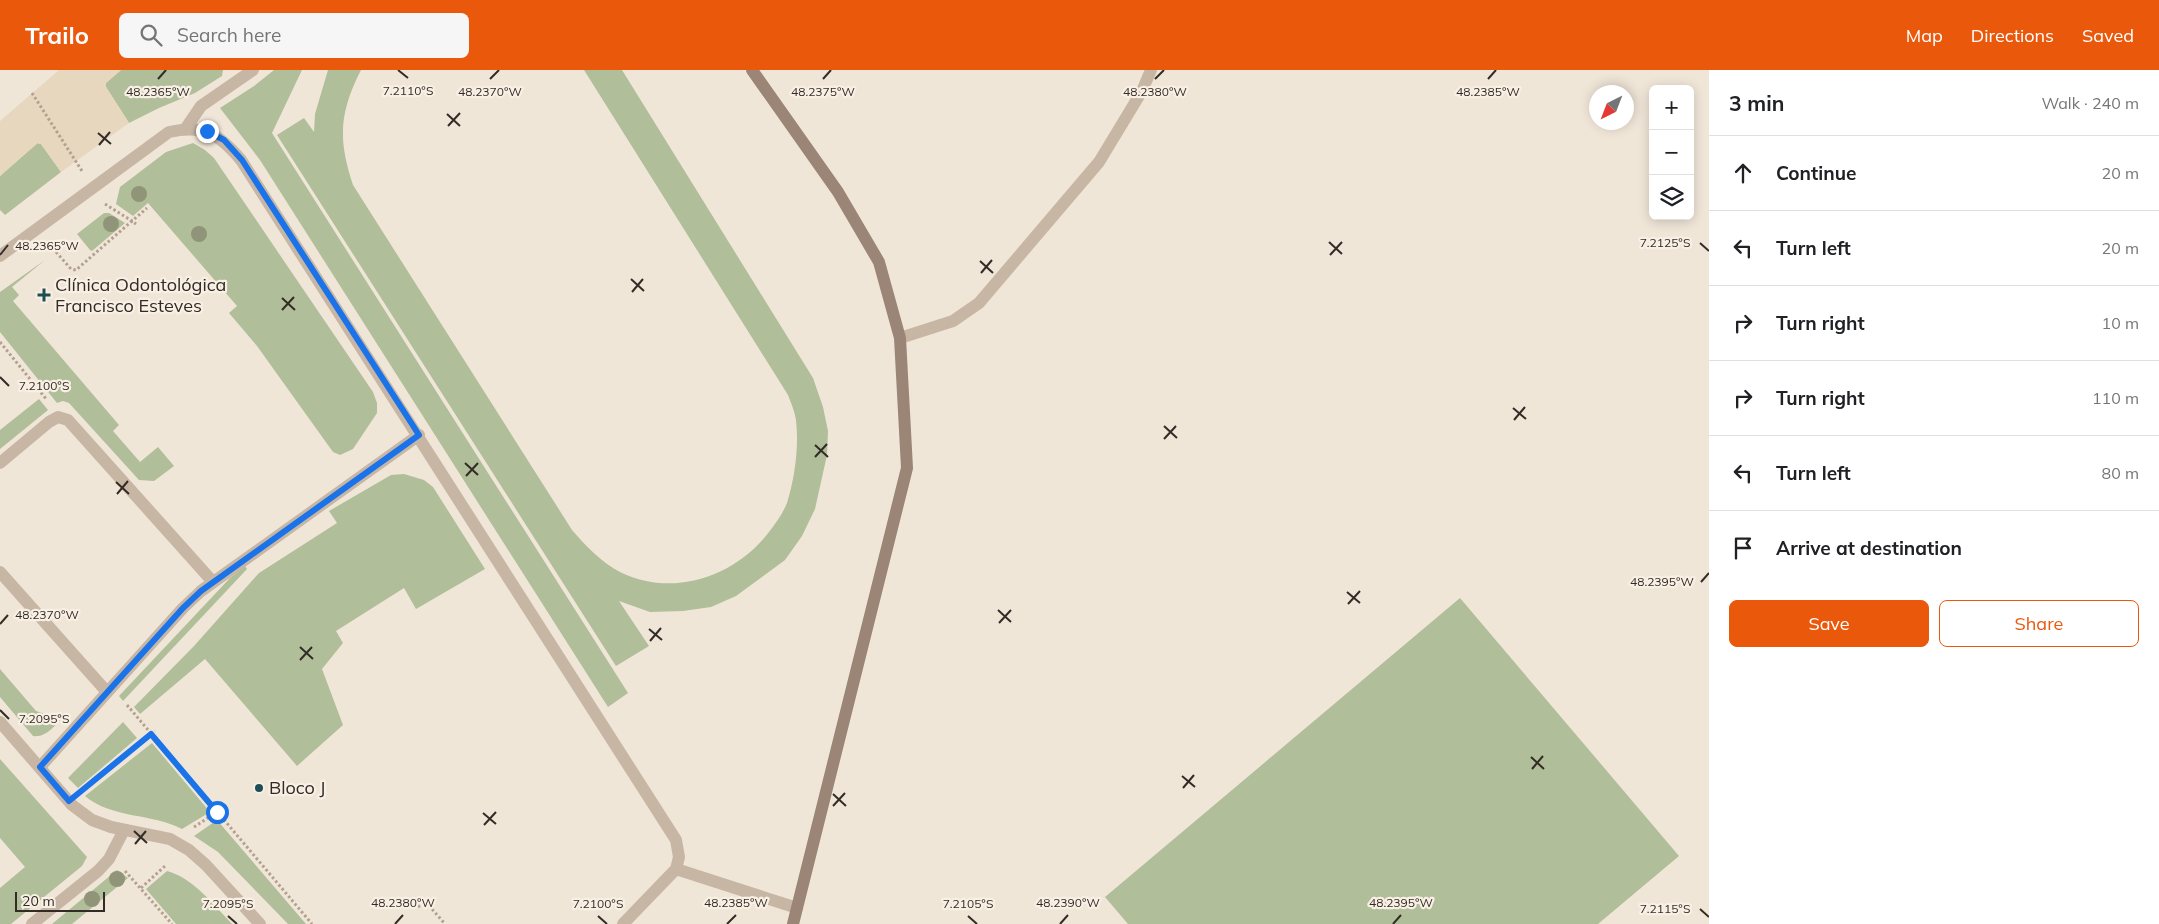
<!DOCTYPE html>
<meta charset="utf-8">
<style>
:root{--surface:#fff;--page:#f6f6f6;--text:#202124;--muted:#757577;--line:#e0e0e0;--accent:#ea580c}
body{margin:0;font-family:Mulish,sans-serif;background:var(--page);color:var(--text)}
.controls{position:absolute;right:15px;top:15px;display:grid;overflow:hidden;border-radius:8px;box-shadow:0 2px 12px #0003}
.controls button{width:45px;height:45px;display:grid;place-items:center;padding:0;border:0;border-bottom:1px solid var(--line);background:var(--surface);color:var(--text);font:25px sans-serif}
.compass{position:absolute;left:1589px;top:15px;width:45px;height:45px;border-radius:50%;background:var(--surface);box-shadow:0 2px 12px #0003;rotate:222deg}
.scale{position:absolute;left:15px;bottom:12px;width:90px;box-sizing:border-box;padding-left:5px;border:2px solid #332b26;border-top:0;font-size:14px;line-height:18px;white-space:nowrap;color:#332b26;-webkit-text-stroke:4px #f8f0e4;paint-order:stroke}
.stop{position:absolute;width:15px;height:15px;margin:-11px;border:4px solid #1a73e8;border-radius:50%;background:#fff}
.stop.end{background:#1a73e8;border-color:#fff;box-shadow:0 1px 5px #0008}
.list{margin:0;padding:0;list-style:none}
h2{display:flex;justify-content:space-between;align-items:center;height:65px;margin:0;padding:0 20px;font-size:21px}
h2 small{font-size:16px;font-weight:400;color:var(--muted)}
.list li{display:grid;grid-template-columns:32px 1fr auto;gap:15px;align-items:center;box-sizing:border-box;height:75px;padding:0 20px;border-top:1px solid var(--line)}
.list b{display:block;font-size:19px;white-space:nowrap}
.list em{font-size:16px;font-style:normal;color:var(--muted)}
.actions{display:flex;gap:10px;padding:15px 20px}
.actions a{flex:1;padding:11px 0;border:1px solid var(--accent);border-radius:8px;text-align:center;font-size:18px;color:var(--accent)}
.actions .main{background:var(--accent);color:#fff}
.icon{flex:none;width:28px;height:28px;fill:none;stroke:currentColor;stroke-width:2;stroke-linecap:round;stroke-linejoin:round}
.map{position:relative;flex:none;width:1709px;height:854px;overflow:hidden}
header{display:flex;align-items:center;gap:30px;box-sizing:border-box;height:70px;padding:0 25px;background:var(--accent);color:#fff}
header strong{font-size:24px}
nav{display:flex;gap:28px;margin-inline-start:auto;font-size:18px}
.search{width:350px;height:45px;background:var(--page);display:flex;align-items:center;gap:12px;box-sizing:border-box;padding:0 18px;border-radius:8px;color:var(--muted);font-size:19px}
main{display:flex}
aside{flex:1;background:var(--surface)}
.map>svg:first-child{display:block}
.green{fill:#b0be99}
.plaza{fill:#e8d7bf}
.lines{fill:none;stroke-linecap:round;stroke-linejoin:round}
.path{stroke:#b3a08f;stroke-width:3;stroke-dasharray:2.5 2.5;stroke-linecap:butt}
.lane{stroke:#c8b6a5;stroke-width:12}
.street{stroke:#c8b6a5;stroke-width:12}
.secondary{stroke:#9b8576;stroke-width:12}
.tree{fill:#909478}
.route{stroke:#1a73e8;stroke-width:6}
.ticks{fill:none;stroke:#332b26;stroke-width:2}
.poi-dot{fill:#1d4e53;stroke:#f8f0e4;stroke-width:2}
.labels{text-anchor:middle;stroke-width:4.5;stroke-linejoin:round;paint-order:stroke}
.poi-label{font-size:18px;fill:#332b26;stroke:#f8f0e4;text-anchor:start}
.ticks-label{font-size:12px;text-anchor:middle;fill:#332b26;stroke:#f8f0e4;stroke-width:4.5;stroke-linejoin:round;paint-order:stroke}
</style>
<header>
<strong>Trailo</strong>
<div class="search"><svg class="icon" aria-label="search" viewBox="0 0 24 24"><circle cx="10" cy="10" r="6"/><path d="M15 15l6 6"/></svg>Search here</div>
<nav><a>Map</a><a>Directions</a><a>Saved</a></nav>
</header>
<main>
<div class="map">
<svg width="1709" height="854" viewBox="0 0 1709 854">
<rect width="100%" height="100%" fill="#f0e6d8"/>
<!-- green -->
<g class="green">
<polygon points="121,0 223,0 222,6 195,23 159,38 129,53 106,17 106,13"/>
<polygon points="274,0 302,0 272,63 628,623 608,637 260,90 220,38 254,16"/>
<path d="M328 0H361C339 43 338 70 353 115L572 460C586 476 601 492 620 502 672 528 735 507 769 462 776 453 783 443 787 433 795 407 799 377 796 350 795 342 791 333 788 325L584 0H622L813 308 823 337 828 361 827 385 815 439 802 466 785 490 736 526 711 537 683 541 650 542 619 531 649 576 616 596 277 65 304 48 314 62 315 44Z"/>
<polygon points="37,73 41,74 61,102 5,145 0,140 0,106"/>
<polygon points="193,73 205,80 214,88 373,322 377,333 377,343 353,379 340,385 333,382 257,276 229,243 237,236 148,133 133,146 116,134 120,117 166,82"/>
<polygon points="104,143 109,143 125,153 92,181 90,180 77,164"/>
<polygon points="45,190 12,217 19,225 13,231 119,355 113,361 140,392 158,377 174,396 154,411 139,410 69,333 63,331 57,333 0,262 0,222"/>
<polygon points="39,329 48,340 0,379 0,360"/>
<polygon points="404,404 424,410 433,417 485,499 416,539 404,518 336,561 343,573 322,599 343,655 297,696 205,589 140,644 134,637 194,576 259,503 337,453 329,441 391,405"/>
<polygon points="245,496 247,499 123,631 119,626 230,508"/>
<polygon points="1460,528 1679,786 1598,854 1128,854 1105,827"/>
<path d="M0 599 36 641 51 646 63 643 65 645C56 654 47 668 33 666L0 627Z"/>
<polygon points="123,652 137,668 78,718 68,708"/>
<path d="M152 673 210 742 182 759C152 743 112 749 85 726Z"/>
<polygon points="0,689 87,787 82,796 11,854 0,854 0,818 25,797 0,768"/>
<polygon points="217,750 306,854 288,854 218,782 194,766"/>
<polygon points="117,800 128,808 72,854 52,854"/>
<path d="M167 801C193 808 214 835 232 854H176L146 819Z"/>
</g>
<!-- plaza -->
<polygon class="plaza" points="59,0 121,0 106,13 106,17 129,53 61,102 41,74 38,73 0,106 0,51"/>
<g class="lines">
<!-- path -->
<g class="path">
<polyline points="32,23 82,101"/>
<polyline points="105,134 132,151 147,138"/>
<polyline points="56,182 71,199 76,200 132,151 136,154"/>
<polyline points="0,272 47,330"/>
<polyline points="127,635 312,854"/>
<polyline points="85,718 155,661"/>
<polyline points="194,757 217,742"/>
<polyline points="125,801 172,854"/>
<polyline points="141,818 165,796"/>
<polyline points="418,837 425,831 445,854"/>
</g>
<!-- lane -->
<g class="lane">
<polyline points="186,58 201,36 253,0"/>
<path d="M0 186 169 62C204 54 219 64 241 90L676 770 679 787 676 799 623 854"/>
<polyline points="0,393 49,352 58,347 68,350 213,512"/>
<polyline points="0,502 107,622"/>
<polyline points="0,652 72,735 92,750 111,757 170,769 189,780 206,795 260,854"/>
<polyline points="40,697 183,538 201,521 419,365"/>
<polyline points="676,799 797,838"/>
<polyline points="32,854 98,801 109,789 124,760"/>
</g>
<!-- street -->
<polyline class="street" points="900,268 953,251 979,233 1099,92 1142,21 1151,0"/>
<!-- secondary -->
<polyline class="secondary" points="752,0 838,122 879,192 900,268 907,398 793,854"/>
</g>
<!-- trees -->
<g class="tree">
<circle cx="139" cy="124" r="8"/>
<circle cx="111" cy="154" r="8"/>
<circle cx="199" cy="164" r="8"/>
<circle cx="117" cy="809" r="8"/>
<circle cx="92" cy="829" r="8"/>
</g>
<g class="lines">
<!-- route -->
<polyline class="route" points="207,61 224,70 242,90 419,365 201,521 183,538 40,697 69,731 151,664 217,742"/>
</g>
<!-- ticks -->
<path class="ticks" d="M398 0 408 8M158 9 166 0M490 9 499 0M823 9 831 0M1155 9 1164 0M1488 9 1496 0M447 44 460 56M448 56 460 43M98 63 111 74M99 75 110 62M1329 172 1342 184M1700 173 1709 181M0 185 8 175M1330 185 1342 172M980 191 993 203M981 203 992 190M631 209 644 221M632 222 643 209M282 228 295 240M282 240 294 227M0 307 9 316M1513 338 1526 349M1514 350 1525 337M1164 356 1177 368M1164 369 1176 356M815 375 828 387M815 387 827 374M465 393 478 405M466 406 478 393M116 412 129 424M117 424 128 411M1701 512 1709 503M1347 522 1360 533M1348 534 1360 521M998 540 1011 552M999 553 1011 540M0 554 8 545M649 559 662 570M650 571 661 558M300 577 313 589M300 590 312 577M0 640 9 649M1531 687 1544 699M1532 699 1543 686M1182 706 1195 717M1183 718 1194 705M833 724 846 736M833 736 845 723M483 743 496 754M484 755 496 742M134 761 147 773M135 774 146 761M1700 839 1709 847M228 846 237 854M598 846 607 854M968 846 977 854M395 854 403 845M727 854 736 845M1060 854 1068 845M1393 854 1401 845"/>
<!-- markers -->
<g class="poi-dot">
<path d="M41.5 217.5h5v5h5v5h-5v5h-5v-5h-5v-5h5z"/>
<circle cx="259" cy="718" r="5"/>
</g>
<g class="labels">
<!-- poi labels -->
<g class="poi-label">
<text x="55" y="221">Clínica Odontológica<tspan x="55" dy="21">Francisco Esteves</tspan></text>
<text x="269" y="724">Bloco J</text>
</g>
</g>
<g class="ticks-label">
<text x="408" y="25">7.2110°S</text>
<text x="158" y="26">48.2365°W</text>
<text x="823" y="26">48.2375°W</text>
<text x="490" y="26">48.2370°W</text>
<text x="1155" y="26">48.2380°W</text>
<text x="1488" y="26">48.2385°W</text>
<text x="1665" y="177">7.2125°S</text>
<text x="47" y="180">48.2365°W</text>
<text x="44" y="320">7.2100°S</text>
<text x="1662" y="516">48.2395°W</text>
<text x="47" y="549">48.2370°W</text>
<text x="44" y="653">7.2095°S</text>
<text x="403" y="837">48.2380°W</text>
<text x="736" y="837">48.2385°W</text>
<text x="1068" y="837">48.2390°W</text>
<text x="1401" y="837">48.2395°W</text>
<text x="228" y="838">7.2095°S</text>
<text x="598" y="838">7.2100°S</text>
<text x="968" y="838">7.2105°S</text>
<text x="1665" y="843">7.2115°S</text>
</g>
</svg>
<div class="controls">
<button>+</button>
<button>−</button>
<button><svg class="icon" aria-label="layers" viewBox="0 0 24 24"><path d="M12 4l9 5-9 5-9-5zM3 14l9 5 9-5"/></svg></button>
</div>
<svg class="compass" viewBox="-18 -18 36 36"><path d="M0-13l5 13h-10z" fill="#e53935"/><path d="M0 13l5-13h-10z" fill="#757577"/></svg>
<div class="scale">20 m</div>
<div class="stop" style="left:217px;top:742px"></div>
<div class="stop end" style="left:207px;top:61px"></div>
</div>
<aside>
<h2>3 min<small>Walk · 240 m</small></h2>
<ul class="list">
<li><svg class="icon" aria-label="ahead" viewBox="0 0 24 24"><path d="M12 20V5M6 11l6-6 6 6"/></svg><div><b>Continue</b></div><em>20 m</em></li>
<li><svg class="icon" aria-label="left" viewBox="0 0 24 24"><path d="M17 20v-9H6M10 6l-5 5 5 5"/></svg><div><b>Turn left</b></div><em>20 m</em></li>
<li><svg class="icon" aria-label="right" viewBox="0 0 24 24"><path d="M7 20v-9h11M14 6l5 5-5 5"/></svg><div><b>Turn right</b></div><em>10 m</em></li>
<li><svg class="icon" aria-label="right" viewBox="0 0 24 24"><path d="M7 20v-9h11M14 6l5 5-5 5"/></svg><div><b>Turn right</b></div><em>110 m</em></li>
<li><svg class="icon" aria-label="left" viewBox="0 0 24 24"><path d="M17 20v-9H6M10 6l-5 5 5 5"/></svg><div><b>Turn left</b></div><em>80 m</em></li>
<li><svg class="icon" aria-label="arrive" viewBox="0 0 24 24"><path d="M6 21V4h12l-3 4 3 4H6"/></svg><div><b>Arrive at destination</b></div></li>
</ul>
<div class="actions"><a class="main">Save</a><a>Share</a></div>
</aside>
</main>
